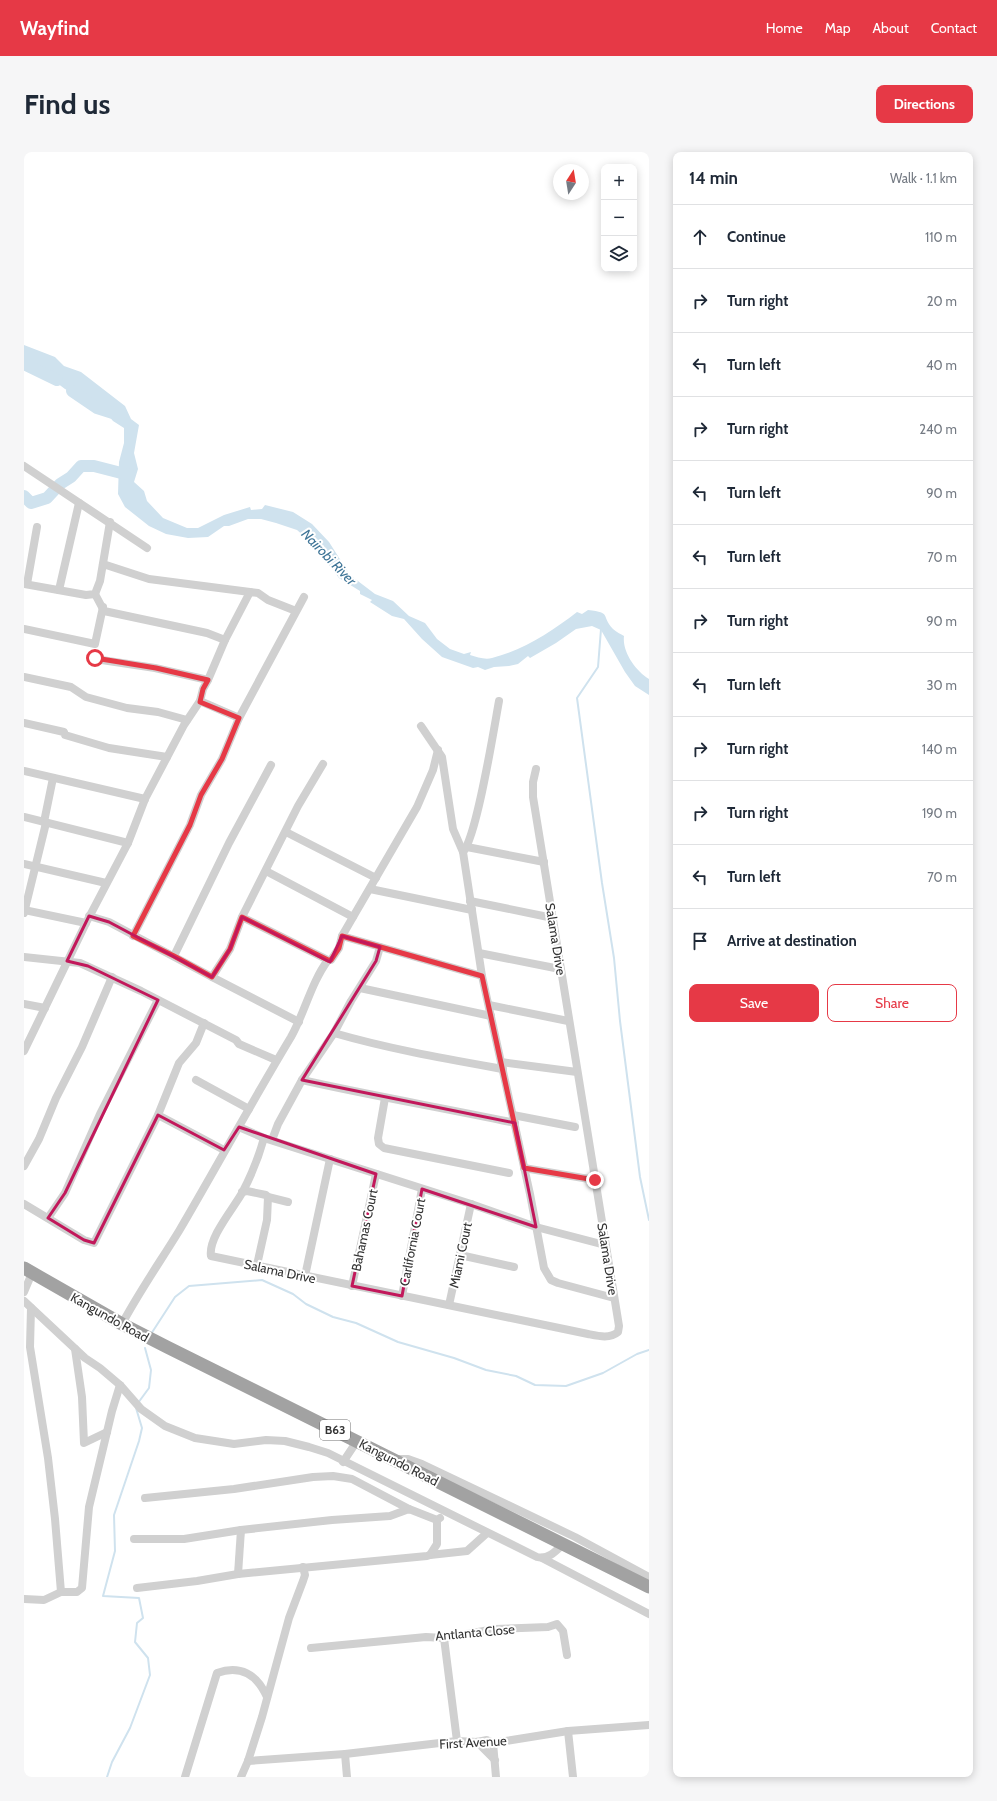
<!DOCTYPE html>
<meta charset="utf-8">
<style>
:root{--surface:#fff;--page:#f6f6f7;--text:#1f2937;--muted:#747a83;--line:#e0e1e3;--accent:#e63946}
body{margin:0;font-family:Cabin,sans-serif;background:var(--page);color:var(--text)}
.controls{position:absolute;right:12px;top:12px;display:grid;overflow:hidden;border-radius:8px;box-shadow:0 2px 10px #0003}
.controls button{width:36px;height:36px;display:grid;place-items:center;padding:0;border:0;border-bottom:1px solid var(--line);background:var(--surface);color:var(--text);font:20px sans-serif}
.compass{position:absolute;left:529px;top:12px;width:36px;height:36px;border-radius:50%;background:var(--surface);box-shadow:0 2px 10px #0003;rotate:12deg}
.stop{position:absolute;width:12px;height:12px;margin:-9px;border:3px solid #e63946;border-radius:50%;background:#fff}
.stop.end{background:#e63946;border-color:#fff;box-shadow:0 1px 4px #0008}
.list{margin:0;padding:0;list-style:none}
h2{display:flex;justify-content:space-between;align-items:center;height:52px;margin:0;padding:0 16px;font-size:17px}
h2 small{font-size:13px;font-weight:400;color:var(--muted)}
.list li{display:grid;grid-template-columns:26px 1fr auto;gap:12px;align-items:center;box-sizing:border-box;height:64px;padding:0 16px;border-top:1px solid var(--line)}
.list b{display:block;font-size:15px;white-space:nowrap}
.list em{font-size:13px;font-style:normal;color:var(--muted)}
.actions{display:flex;gap:8px;padding:12px 16px}
.actions a{flex:1;padding:9px 0;border:1px solid var(--accent);border-radius:8px;text-align:center;font-size:14px;color:var(--accent)}
.actions .main{background:var(--accent);color:#fff}
.icon{flex:none;width:22px;height:22px;fill:none;stroke:currentColor;stroke-width:2;stroke-linecap:round;stroke-linejoin:round}
.map{position:relative;flex:none;width:625px;height:1625px;overflow:hidden;border-radius:8px}
header{display:flex;align-items:center;gap:24px;box-sizing:border-box;height:56px;padding:0 20px;background:var(--accent);color:#fff}
header strong{font-size:19px}
nav{display:flex;gap:22px;margin-inline-start:auto;font-size:14px}
.intro{display:flex;align-items:center;justify-content:space-between;box-sizing:border-box;height:96px;padding:0 24px}
h1{margin:0;font-size:28px}
.button{padding:10px 18px;border-radius:8px;background:var(--accent);color:#fff;font-size:14px;font-weight:700}
main{display:flex;gap:24px;padding:0 24px}
aside{flex:1;background:var(--surface);border-radius:8px;box-shadow:0 2px 10px #0003}
.map>svg:first-child{display:block}
.water{fill:#cfe2ee}
.lines{fill:none;stroke-linecap:round;stroke-linejoin:round}
.stream{stroke:#cfe2ee;stroke-width:2}
.river{stroke:#cfe2ee;stroke-width:12}
.minor{stroke:#d0d0d0;stroke-width:8}
.trunk{stroke:#a2a2a2;stroke-width:13}
.route{stroke:#e63946;stroke-width:5}
.marked{fill:none;stroke:#c2185b;stroke-width:3;stroke-linejoin:round}
.labels{text-anchor:middle;stroke-width:4;stroke-linejoin:round;paint-order:stroke}
.shield{fill:#fff;stroke:#707070;stroke-width:1}
.shield-label{font-size:12px;font-weight:bold;fill:#333}
.street-label{font-size:13px;fill:#333;stroke:#fff}
.water-label{font-size:14px;font-style:italic;fill:#3f7597;stroke:#fff}
</style>
<header>
<strong>Wayfind</strong>
<nav><a>Home</a><a>Map</a><a>About</a><a>Contact</a></nav>
</header>
<div class="intro"><h1>Find us</h1><a class="button">Directions</a></div>
<main>
<div class="map">
<svg width="625" height="1625" viewBox="0 0 625 1625">
<rect width="100%" height="100%" fill="#fff"/>
<!-- water -->
<path class="water" d="M0 193 31 205 40 214 57 220 101 254 107 267 115 273 110 301 114 317 110 330 120 339 123 349 139 366 163 376H174L200 363 226 355 227 358 238 357 241 353 269 360 288 372 305 390 326 423 351 442 369 449 385 464 401 471 413 487 426 497 440 502 447 500 446 503C453 505 461 508 468 506 500 498 527 480 553 460L558 462 564 458C589 461 576 463 589 477 592 480 597 482 600 484 598 500 612 519 625 527V543L611 534 601 520 577 478 568 474 552 477 532 491 506 506 504 504 494 512 485 514 470 515 461 518 454 515 449 516 418 505 398 487 380 467 368 464 346 450 348 448 336 442V439L315 426 288 391 273 378 252 371 237 367H224L205 374H200L184 385 164 386 142 382 125 374 101 355 94 342 95 310 100 291V276L89 269 78 256 41 237 17 219 0 210Z"/>
<g class="lines">
<!-- stream -->
<g class="stream">
<polyline points="577,477 574,515 553,546 578,731 590,806 596,869 616,1025 625,1068"/>
<polyline points="127,1182 151,1145 165,1134 238,1128 269,1142 282,1152 309,1165 332,1171 374,1190 430,1206 462,1218 492,1224 511,1233 542,1234 579,1221 613,1202 625,1198"/>
<polyline points="114,1251 125,1236 127,1218 121,1196"/>
<polyline points="83,1625 88,1610 106,1576 126,1523 124,1506 111,1490 113,1471 119,1466 115,1446 79,1444 91,1399 90,1363 115,1289 118,1276 112,1256"/>
</g>
<!-- river -->
<g class="river">
<polyline points="0,212 33,228"/>
<polyline points="48,239 73,256 95,263"/>
<polyline points="0,344 7,351 23,346 36,332 47,325 57,314 70,314 105,323"/>
</g>
<!-- minor -->
<g class="minor">
<polyline points="0,314 123,396"/>
<polyline points="79,412 125,427 226,440"/>
<polyline points="0,432 62,443 71,442 76,429 86,370"/>
<polyline points="3,432 13,375"/>
<polyline points="35,438 55,351"/>
<polyline points="71,442 80,459 183,481 201,488 226,440 234,441 244,448 272,459"/>
<polyline points="0,477 71,492 79,455"/>
<polyline points="71,507 131,516 184,528 179,537 176,549 215,566"/>
<polyline points="0,525 47,535 62,545 103,556 134,560 163,568"/>
<polyline points="184,528 201,488"/>
<polyline points="0,571 40,580 41,583 85,596 143,605"/>
<polyline points="397,574 418,605 429,677 439,700"/>
<polyline points="0,619 121,647"/>
<polyline points="0,665 104,691"/>
<polyline points="20,670 29,626"/>
<polyline points="262,680 352,726"/>
<polyline points="443,695 520,710"/>
<polyline points="0,712 82,731"/>
<polyline points="242,719 329,765"/>
<polyline points="346,737 448,758"/>
<polyline points="446,749 529,766"/>
<polyline points="0,758 62,771"/>
<polyline points="0,761 22,671"/>
<polyline points="65,764 85,770 188,825 275,870"/>
<polyline points="218,765 304,808"/>
<polyline points="109,784 166,673 177,643 198,607 215,566 280,445"/>
<polyline points="318,784 458,824 506,1042 520,1116 527,1128 534,1131 590,1146"/>
<polyline points="455,801 536,817"/>
<polyline points="150,804 205,691 247,613"/>
<polyline points="0,805 56,811 117,839 212,888 215,892 252,908"/>
<path d="M458 824 439 700C453 684 470 576 475 549"/>
<polyline points="188,825 206,797 218,765 274,654 299,612"/>
<polyline points="336,836 467,864"/>
<polyline points="0,852 21,856"/>
<polyline points="465,853 544,869"/>
<path d="M310 881C365 897 423 907 479 917"/>
<polyline points="0,899 62,771 104,691 121,647 160,573 176,549"/>
<polyline points="477,910 553,920"/>
<polyline points="172,928 225,957"/>
<path d="M278 928C349 944 420 956 491 971"/>
<polyline points="361,946 354,986 355,992 360,996 485,1021"/>
<polyline points="134,963 200,998"/>
<polyline points="489,963 551,975"/>
<polyline points="215,975 240,986 447,1052 512,1075 581,1093"/>
<path d="M240 986C235 1004 227 1024 218 1041 209 1057 184 1086 187 1104L564 1182C574 1184 586 1187 594 1180L595 1174 509 645V630L512 617"/>
<polyline points="248,988 254,972 278,928 310,881 327,849 352,809 356,795"/>
<polyline points="0,1014 15,987 32,946 58,895 88,825"/>
<polyline points="500,1016 571,1028"/>
<polyline points="218,1040 223,1039 242,1043 244,1045 243,1068 233,1113"/>
<polyline points="244,1045 264,1050"/>
<polyline points="0,1052 60,1088 70,1091 134,963 155,911 172,891 180,871"/>
<polyline points="24,1066 41,1041 76,962 134,848"/>
<polyline points="436,1103 490,1115"/>
<polyline points="281,1124 306,1007"/>
<polyline points="328,1134 352,1022"/>
<polyline points="0,1140 8,1121"/>
<polyline points="378,1144 398,1037"/>
<path d="M0 1149 61 1206 76 1216 96 1233 117 1257 141 1274 171 1286 210 1292 242 1288 261 1289 285 1295 304 1301 513 1405C524 1408 532 1399 539 1392"/>
<polyline points="425,1153 447,1052"/>
<polyline points="7,1156 6,1195 24,1306 31,1367 37,1440"/>
<path d="M98 1172C115 1140 136 1110 155 1079 193 1014 229 948 267 885 281 860 287 831 304 808H307L315 796 318 784 329 765 393 655 409 618 414 598"/>
<polyline points="51,1197 58,1245 60,1291 83,1280"/>
<polyline points="373,1307 384,1307 398,1312 551,1385 625,1425"/>
<polyline points="319,1310 333,1289"/>
<polyline points="121,1346 210,1337 289,1325 309,1324 328,1327 385,1357"/>
<polyline points="110,1387 160,1387 217,1378 308,1368 366,1364 385,1357 413,1368 416,1366"/>
<polyline points="406,1403 443,1399 463,1381"/>
<polyline points="518,1406 625,1462"/>
<polyline points="214,1422 217,1378"/>
<polyline points="113,1436 173,1429 214,1422 403,1404 406,1403 413,1392 413,1368"/>
<polyline points="0,1447 20,1448 37,1440 53,1440 58,1436 65,1355 88,1259 96,1233"/>
<polyline points="420,1486 433,1589"/>
<polyline points="287,1496 402,1485 420,1486 471,1477 524,1475 533,1472 539,1479 543,1503"/>
<polyline points="544,1579 549,1625"/>
<polyline points="453,1590 471,1608"/>
<polyline points="469,1591 472,1625"/>
<polyline points="321,1602 323,1625"/>
<polyline points="224,1609 321,1602 433,1589 453,1590 463,1588 469,1591 544,1579 625,1573"/>
<path d="M161 1625 193 1521C216 1513 233 1522 243 1545"/>
<polyline points="217,1625 224,1609 238,1565 265,1466 279,1429 281,1423 279,1415"/>
</g>
<!-- trunk -->
<polyline class="trunk" points="0,1116 98,1172 143,1195 625,1435"/>
</g>
<g class="lines">
<!-- route -->
<polyline class="route" points="71,506 132,516 184,528 179,537 176,550 215,566 198,607 177,643 166,673 109,784 150,804 188,825 206,797 218,765 304,808 307,808 315,796 318,784 458,824 500,1016 571,1028"/>
</g>
<!-- marked area -->
<path class="marked" d="M65 764 85 770 188 825 206 797 218 765 306 810 318 784 356 795 352 809 278 928 491 971 512 1075 398 1037 378 1144 328 1134 352 1022 215 975 200 998 134 963 70 1091 60 1088 24 1066 41 1041 134 848 64 814 43 809Z"/>
<g class="labels">
<!-- shield labels -->
<rect class="shield" x="296" y="1268" width="30" height="20" rx="3"/>
<g class="shield-label">
<text x="311" y="1282">B63</text>
</g>
<!-- street labels -->
<g class="street-label">
<text transform="translate(532 787) rotate(81)" y="5">Salama Drive</text>
<text transform="translate(340 1078) rotate(-78)" y="5">Bahamas Court</text>
<text transform="translate(388 1090) rotate(-79)" y="5">Carlifornia Court</text>
<text transform="translate(436 1103) rotate(-78)" y="5">Miami Court</text>
<text transform="translate(584 1107) rotate(81)" y="5">Salama Drive</text>
<text transform="translate(256 1119) rotate(12)" y="5">Salama Drive</text>
<text transform="translate(86 1165) rotate(29)" y="5">Kangundo Road</text>
<text transform="translate(375 1310) rotate(27)" y="5">Kangundo Road</text>
<text transform="translate(451 1480) rotate(-5)" y="5">Antlanta Close</text>
<text transform="translate(449 1590) rotate(-3)" y="5">First Avenue</text>
</g>
<!-- water labels -->
<g class="water-label">
<text transform="translate(305 405) rotate(46)" y="5">Nairobi River</text>
</g>
</g>
</svg>
<div class="controls">
<button>+</button>
<button>−</button>
<button><svg class="icon" aria-label="layers" viewBox="0 0 24 24"><path d="M12 4l9 5-9 5-9-5zM3 14l9 5 9-5"/></svg></button>
</div>
<svg class="compass" viewBox="-18 -18 36 36"><path d="M0-13l5 13h-10z" fill="#e53935"/><path d="M0 13l5-13h-10z" fill="#747a83"/></svg>
<div class="stop" style="left:71px;top:506px"></div>
<div class="stop end" style="left:571px;top:1028px"></div>
</div>
<aside>
<h2>14 min<small>Walk · 1.1 km</small></h2>
<ul class="list">
<li><svg class="icon" aria-label="ahead" viewBox="0 0 24 24"><path d="M12 20V5M6 11l6-6 6 6"/></svg><div><b>Continue</b></div><em>110 m</em></li>
<li><svg class="icon" aria-label="right" viewBox="0 0 24 24"><path d="M7 20v-9h11M14 6l5 5-5 5"/></svg><div><b>Turn right</b></div><em>20 m</em></li>
<li><svg class="icon" aria-label="left" viewBox="0 0 24 24"><path d="M17 20v-9H6M10 6l-5 5 5 5"/></svg><div><b>Turn left</b></div><em>40 m</em></li>
<li><svg class="icon" aria-label="right" viewBox="0 0 24 24"><path d="M7 20v-9h11M14 6l5 5-5 5"/></svg><div><b>Turn right</b></div><em>240 m</em></li>
<li><svg class="icon" aria-label="left" viewBox="0 0 24 24"><path d="M17 20v-9H6M10 6l-5 5 5 5"/></svg><div><b>Turn left</b></div><em>90 m</em></li>
<li><svg class="icon" aria-label="left" viewBox="0 0 24 24"><path d="M17 20v-9H6M10 6l-5 5 5 5"/></svg><div><b>Turn left</b></div><em>70 m</em></li>
<li><svg class="icon" aria-label="right" viewBox="0 0 24 24"><path d="M7 20v-9h11M14 6l5 5-5 5"/></svg><div><b>Turn right</b></div><em>90 m</em></li>
<li><svg class="icon" aria-label="left" viewBox="0 0 24 24"><path d="M17 20v-9H6M10 6l-5 5 5 5"/></svg><div><b>Turn left</b></div><em>30 m</em></li>
<li><svg class="icon" aria-label="right" viewBox="0 0 24 24"><path d="M7 20v-9h11M14 6l5 5-5 5"/></svg><div><b>Turn right</b></div><em>140 m</em></li>
<li><svg class="icon" aria-label="right" viewBox="0 0 24 24"><path d="M7 20v-9h11M14 6l5 5-5 5"/></svg><div><b>Turn right</b></div><em>190 m</em></li>
<li><svg class="icon" aria-label="left" viewBox="0 0 24 24"><path d="M17 20v-9H6M10 6l-5 5 5 5"/></svg><div><b>Turn left</b></div><em>70 m</em></li>
<li><svg class="icon" aria-label="arrive" viewBox="0 0 24 24"><path d="M6 21V4h12l-3 4 3 4H6"/></svg><div><b>Arrive at destination</b></div></li>
</ul>
<div class="actions"><a class="main">Save</a><a>Share</a></div>
</aside>
</main>
